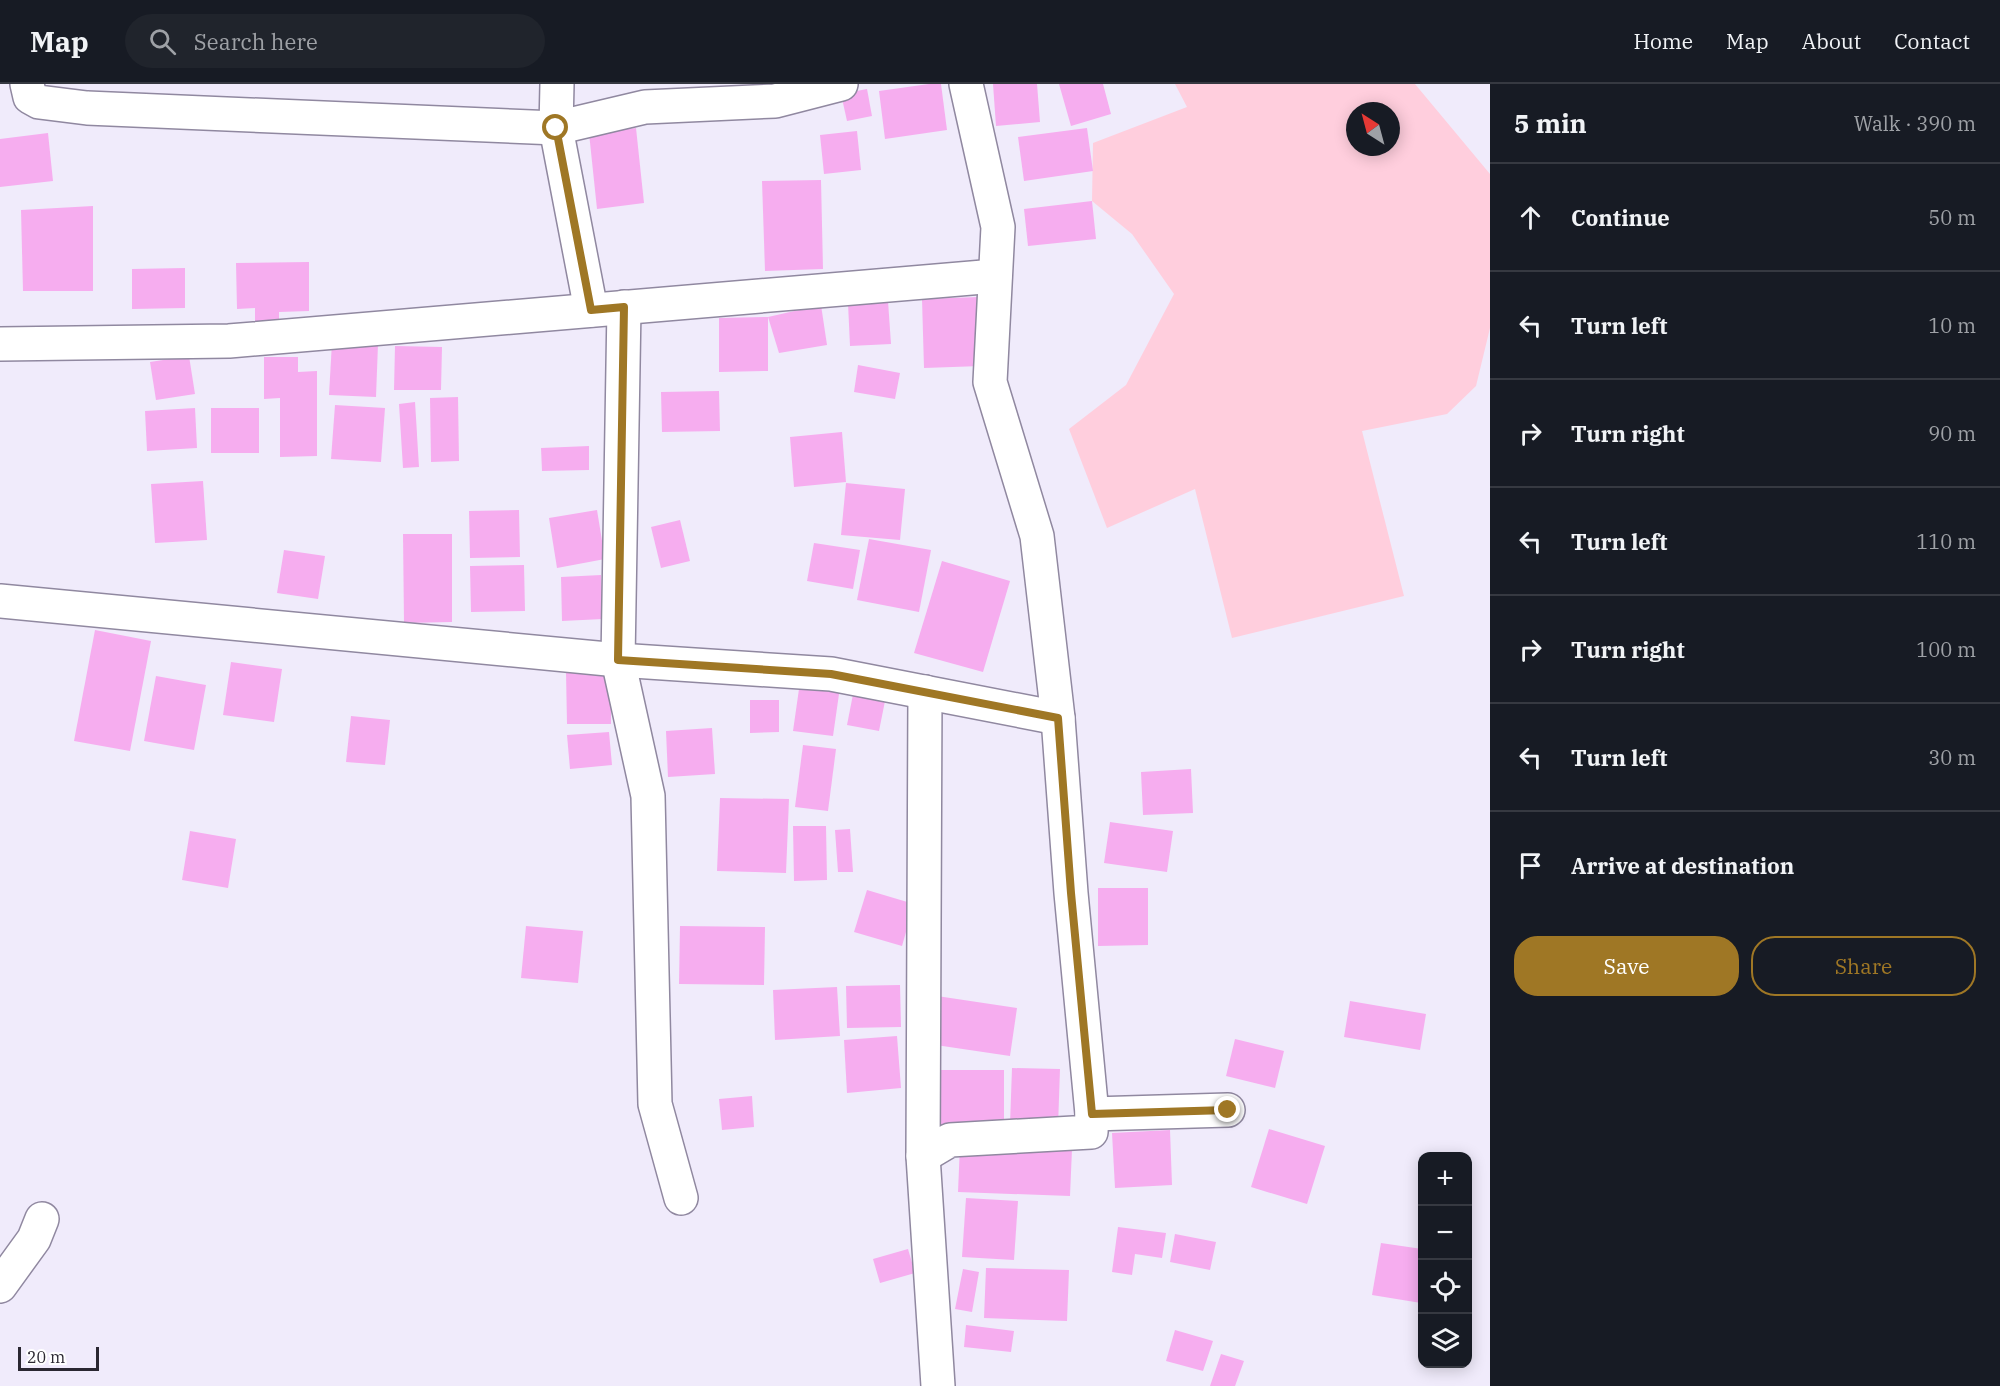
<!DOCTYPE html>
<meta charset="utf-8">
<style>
:root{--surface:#171b24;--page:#20242c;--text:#f1f3f6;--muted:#9ea1a6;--line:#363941;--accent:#9f7725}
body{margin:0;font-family:"IBM Plex Serif",serif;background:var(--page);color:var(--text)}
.controls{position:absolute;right:18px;bottom:18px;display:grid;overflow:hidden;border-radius:12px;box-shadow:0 3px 15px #0003}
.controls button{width:54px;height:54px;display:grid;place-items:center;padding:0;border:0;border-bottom:2px solid var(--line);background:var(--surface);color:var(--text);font:30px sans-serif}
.compass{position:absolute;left:1346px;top:18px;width:54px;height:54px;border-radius:50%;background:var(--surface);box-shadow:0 3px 15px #0003;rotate:324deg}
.scale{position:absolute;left:18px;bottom:15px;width:81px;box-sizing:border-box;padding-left:6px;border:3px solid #2a2731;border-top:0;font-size:16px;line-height:21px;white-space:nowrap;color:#2a2731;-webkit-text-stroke:4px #fff;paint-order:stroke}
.stop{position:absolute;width:18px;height:18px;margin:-14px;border:4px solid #9f7725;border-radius:50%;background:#fff}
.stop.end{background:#9f7725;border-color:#fff;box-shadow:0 2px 6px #0008}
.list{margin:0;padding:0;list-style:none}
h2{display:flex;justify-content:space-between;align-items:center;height:78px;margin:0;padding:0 24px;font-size:26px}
h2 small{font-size:20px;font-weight:400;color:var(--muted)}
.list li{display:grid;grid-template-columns:39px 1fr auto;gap:18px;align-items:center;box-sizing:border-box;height:108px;padding:0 24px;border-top:2px solid var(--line)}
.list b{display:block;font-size:22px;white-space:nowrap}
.list em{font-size:20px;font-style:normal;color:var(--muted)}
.actions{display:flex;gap:12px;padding:18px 24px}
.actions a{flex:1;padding:14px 0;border:2px solid var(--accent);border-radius:24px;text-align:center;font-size:21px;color:var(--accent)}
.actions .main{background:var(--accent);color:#fff}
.icon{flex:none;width:33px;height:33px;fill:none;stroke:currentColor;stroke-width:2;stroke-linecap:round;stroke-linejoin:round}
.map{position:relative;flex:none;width:1490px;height:1302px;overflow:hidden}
header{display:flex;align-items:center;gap:36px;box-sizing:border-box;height:84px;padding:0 30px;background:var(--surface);border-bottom:2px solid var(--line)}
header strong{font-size:28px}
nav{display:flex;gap:33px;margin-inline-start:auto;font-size:21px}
.search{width:420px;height:54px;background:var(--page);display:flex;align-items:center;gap:15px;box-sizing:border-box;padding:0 21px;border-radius:33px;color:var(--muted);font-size:22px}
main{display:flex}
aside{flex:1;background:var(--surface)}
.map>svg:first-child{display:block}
.green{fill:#ffcedd;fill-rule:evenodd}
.building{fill:#f6adef}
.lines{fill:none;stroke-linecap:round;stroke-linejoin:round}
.minor-casing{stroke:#9088a0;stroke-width:36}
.minor{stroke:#fff;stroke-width:33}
.route{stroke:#9f7725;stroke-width:8}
</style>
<header>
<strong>Map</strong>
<div class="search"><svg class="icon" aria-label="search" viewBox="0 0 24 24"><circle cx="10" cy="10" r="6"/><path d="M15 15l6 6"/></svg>Search here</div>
<nav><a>Home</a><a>Map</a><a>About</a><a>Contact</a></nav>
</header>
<main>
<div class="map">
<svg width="1490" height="1302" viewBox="0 0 1490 1302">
<rect width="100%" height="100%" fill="#f0ebfb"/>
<!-- green -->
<path class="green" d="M1175 0H1415L1490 90V244L1476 302 1447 330 1362 347 1404 512 1232 554 1195 405 1107 444 1069 345 1126 301 1174 210 1132 150 1092 117 1093 59 1187 23ZM1355 27H1391V63H1355Z"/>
<!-- building -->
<g class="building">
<polygon points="929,0 941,0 947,46 885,55 879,7"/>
<polygon points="993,0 1037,0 1040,38 996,42"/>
<polygon points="1059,0 1103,0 1111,30 1071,42"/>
<polygon points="867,5 872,32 847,37 841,10"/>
<polygon points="636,44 644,119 597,125 589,49"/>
<polygon points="1087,44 1093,87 1024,97 1018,53"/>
<polygon points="857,47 861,86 824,90 820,51"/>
<polygon points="48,49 53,97 0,103 0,55"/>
<polygon points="821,96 823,185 765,187 762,97"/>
<polygon points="1092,117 1096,155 1028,162 1024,125"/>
<polygon points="93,122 93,207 23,207 21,126"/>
<polygon points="309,178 309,227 279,228 279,241 255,242 255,224 237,225 236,179"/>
<polygon points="185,184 185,224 132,225 132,185"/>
<polygon points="979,213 981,282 924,284 922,215"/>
<polygon points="888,217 891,260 850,262 848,219"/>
<polygon points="821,221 827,261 779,269 768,233"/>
<polygon points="768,233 768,287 719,288 719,234"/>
<polygon points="332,258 378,260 376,313 329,311"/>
<polygon points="395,262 442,263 441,306 394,306"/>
<polygon points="189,272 195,310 156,316 150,278"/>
<polygon points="264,273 298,273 298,288 317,287 317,372 280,373 280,314 264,315"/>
<polygon points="858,281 900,289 895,315 854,308"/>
<polygon points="719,307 720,347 662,348 661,308"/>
<polygon points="458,313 459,377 431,378 430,314"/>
<polygon points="415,318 419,383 403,384 399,320"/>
<polygon points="335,321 385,324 381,378 331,375"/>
<polygon points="195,324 197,364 147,367 145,327"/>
<rect x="211" y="324" width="48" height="45"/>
<polygon points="842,348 846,398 794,403 790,353"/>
<polygon points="589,362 589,386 542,387 541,364"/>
<polygon points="203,397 207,456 155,459 151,400"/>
<polygon points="846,399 905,405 900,456 841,451"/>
<polygon points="519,426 520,473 470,474 469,427"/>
<polygon points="597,426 605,475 557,484 549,434"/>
<polygon points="680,436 690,477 661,484 651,443"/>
<polygon points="403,450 452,450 452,538 404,539"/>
<polygon points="869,455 931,466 919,528 857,516"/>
<polygon points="814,459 860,466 853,505 807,497"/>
<polygon points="284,466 325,472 318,515 277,509"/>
<polygon points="942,477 1010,497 983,588 914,569"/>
<polygon points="524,481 525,527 471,528 470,482"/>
<polygon points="601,491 603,535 562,537 561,493"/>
<polygon points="95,546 151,557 130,667 74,657"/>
<polygon points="231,578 282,585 274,638 223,631"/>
<polygon points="611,587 611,640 567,640 566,588"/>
<polygon points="156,592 206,601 194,666 144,657"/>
<polygon points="856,595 888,602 879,647 847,641"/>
<polygon points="800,598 840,603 833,652 793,647"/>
<polygon points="750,616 779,616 779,648 750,649"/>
<polygon points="351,632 390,636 385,681 346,678"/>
<polygon points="712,644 715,690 668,693 666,647"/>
<polygon points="609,648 612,681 570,685 567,651"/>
<polygon points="803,661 836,665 828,727 795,723"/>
<polygon points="1191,685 1193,729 1143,731 1141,688"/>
<polygon points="720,714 789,715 786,789 717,787"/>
<polygon points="1110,738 1173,747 1167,788 1104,779"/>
<polygon points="793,742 826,742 827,796 794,797"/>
<polygon points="850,745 853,788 838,788 835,746"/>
<polygon points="190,747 236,755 228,804 182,796"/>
<polygon points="1098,804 1148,804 1148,861 1098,862"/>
<polygon points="867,806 914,820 902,862 854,848"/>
<polygon points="526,842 583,847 578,899 521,894"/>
<polygon points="680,842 765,843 764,901 679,900"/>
<polygon points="900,901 901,943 847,944 846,902"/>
<polygon points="837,903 840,952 775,956 773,906"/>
<polygon points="937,912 1017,924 1010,972 929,960"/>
<polygon points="1350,917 1426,930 1420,966 1344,953"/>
<polygon points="897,952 901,1004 847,1009 844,956"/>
<polygon points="1235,955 1284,967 1275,1004 1226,992"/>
<polygon points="1012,984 1060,985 1058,1043 1010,1041"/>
<polygon points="939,986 1004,986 1004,1042 939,1043"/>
<polygon points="752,1012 754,1043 722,1046 719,1015"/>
<polygon points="1269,1045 1325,1062 1307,1120 1251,1103"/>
<polygon points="1170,1046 1172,1101 1115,1104 1112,1049"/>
<polygon points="960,1061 1072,1065 1070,1112 958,1108"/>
<polygon points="966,1114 1018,1117 1014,1176 962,1173"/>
<polygon points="1118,1143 1166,1149 1162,1174 1135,1170 1132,1191 1112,1188"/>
<polygon points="1175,1150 1216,1158 1210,1186 1170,1178"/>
<polygon points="1381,1159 1422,1165 1421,1219 1372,1211"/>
<polygon points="908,1165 915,1189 880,1199 873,1175"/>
<polygon points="986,1184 1069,1186 1067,1237 984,1234"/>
<polygon points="963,1185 979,1188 972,1228 955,1225"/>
<polygon points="966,1241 1014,1247 1011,1268 964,1263"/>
<polygon points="1175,1246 1213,1257 1203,1287 1166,1277"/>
<polygon points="1221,1270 1244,1277 1235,1302 1210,1302"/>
</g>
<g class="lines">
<!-- minor casing -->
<g class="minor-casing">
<g id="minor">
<polyline points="27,0 30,13 39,18 87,24 556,44 645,23 775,17 841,0"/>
<polyline points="557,0 556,44 591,226"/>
<polyline points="966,0 998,143 990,298 1037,452 1058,634 1071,809 1092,1030 1228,1026"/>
<polyline points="624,223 618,576 648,712 655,1020 681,1114"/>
<polyline points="0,260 229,257 995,192"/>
<polyline points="0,517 618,576 831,590 1058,634"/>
<polyline points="925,608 923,1072 950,1056 1091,1048 1092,1030"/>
<polyline points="923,1072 938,1302"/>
<polyline points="0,1202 34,1155 42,1135"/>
</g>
</g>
<!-- minor -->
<use href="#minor" class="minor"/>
</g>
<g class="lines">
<!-- route -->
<polyline class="route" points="556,44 591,226 624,223 618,576 831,590 1058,634 1071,809 1092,1030 1228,1026"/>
</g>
</svg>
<div class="controls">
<button>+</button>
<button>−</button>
<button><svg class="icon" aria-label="locate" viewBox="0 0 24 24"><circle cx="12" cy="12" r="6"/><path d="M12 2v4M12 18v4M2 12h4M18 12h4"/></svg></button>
<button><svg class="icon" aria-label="layers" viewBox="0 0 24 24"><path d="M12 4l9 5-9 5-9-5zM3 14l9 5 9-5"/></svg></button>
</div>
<svg class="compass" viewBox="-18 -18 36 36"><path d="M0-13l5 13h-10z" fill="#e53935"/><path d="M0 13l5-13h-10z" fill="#9ea1a6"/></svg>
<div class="scale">20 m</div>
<div class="stop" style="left:556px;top:44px"></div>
<div class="stop end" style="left:1228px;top:1026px"></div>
</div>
<aside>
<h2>5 min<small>Walk · 390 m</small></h2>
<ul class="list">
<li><svg class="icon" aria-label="ahead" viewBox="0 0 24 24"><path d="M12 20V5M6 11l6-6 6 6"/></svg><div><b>Continue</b></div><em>50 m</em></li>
<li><svg class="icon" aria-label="left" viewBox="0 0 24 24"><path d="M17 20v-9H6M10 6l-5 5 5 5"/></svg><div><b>Turn left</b></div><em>10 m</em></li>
<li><svg class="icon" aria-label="right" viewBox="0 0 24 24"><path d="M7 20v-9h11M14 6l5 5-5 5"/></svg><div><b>Turn right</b></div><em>90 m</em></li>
<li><svg class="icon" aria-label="left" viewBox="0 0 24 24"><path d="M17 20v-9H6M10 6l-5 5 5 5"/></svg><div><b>Turn left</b></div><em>110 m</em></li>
<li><svg class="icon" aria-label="right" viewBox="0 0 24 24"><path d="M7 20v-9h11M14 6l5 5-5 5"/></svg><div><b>Turn right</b></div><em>100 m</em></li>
<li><svg class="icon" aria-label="left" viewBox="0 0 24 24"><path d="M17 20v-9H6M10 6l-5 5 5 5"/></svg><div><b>Turn left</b></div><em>30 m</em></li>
<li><svg class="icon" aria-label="arrive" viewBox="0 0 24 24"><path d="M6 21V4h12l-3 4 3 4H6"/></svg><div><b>Arrive at destination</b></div></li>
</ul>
<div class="actions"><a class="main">Save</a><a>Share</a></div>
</aside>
</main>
